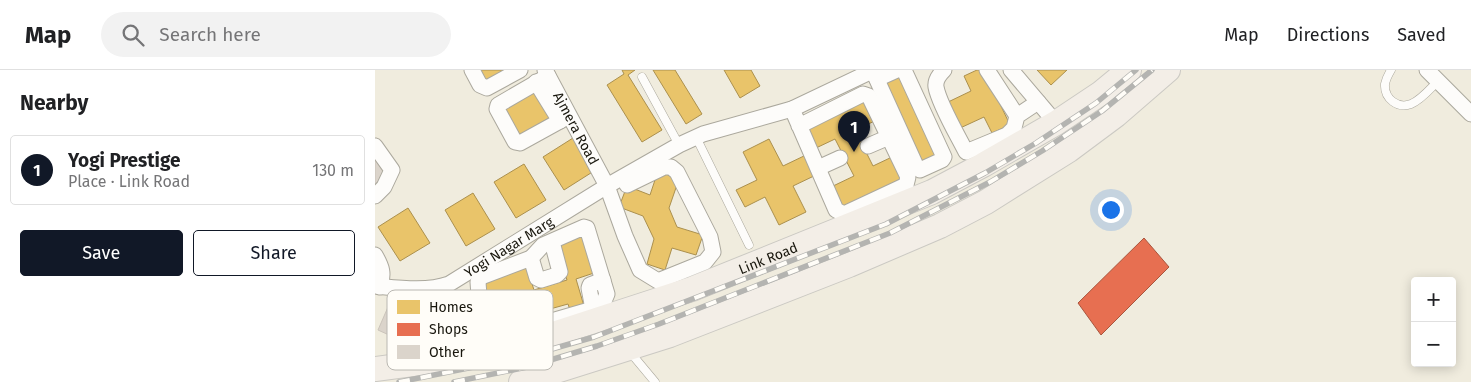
<!DOCTYPE html>
<meta charset="utf-8">
<style>
:root{--surface:#fff;--page:#f2f2f2;--text:#202124;--muted:#757577;--line:#e0e0e0;--accent:#111827}
body{margin:0;font-family:"Fira Sans",sans-serif;background:var(--page);color:var(--text)}
.controls{position:absolute;right:15px;bottom:15px;display:grid;overflow:hidden;border-radius:5px;box-shadow:0 2px 12px #0003}
.controls button{width:45px;height:45px;display:grid;place-items:center;padding:0;border:0;border-bottom:1px solid var(--line);background:var(--surface);color:var(--text);font:25px sans-serif}
.you{position:absolute;left:735px;top:139px;width:18px;height:18px;margin:-12px;border:4px solid #fff;border-radius:50%;background:#1a73e8;box-shadow:0 0 0 8px #1a73e833}
.badge{display:grid;place-items:center;width:32px;height:32px;border-radius:50%;background:var(--accent);color:#fff;font-size:16px;font-weight:700}
.pin{position:absolute;translate:-50% -41px;filter:drop-shadow(0 1px 2px #0008)}
.pin::after{content:'';position:absolute;top:26px;width:18px;height:15px;background:inherit;clip-path:polygon(0 0,100% 0,50% 100%)}
.list{margin:0;padding:0;list-style:none}
h2{display:flex;justify-content:space-between;align-items:center;height:65px;margin:0;padding:0 20px;font-size:21px}
h2 small{font-size:16px;font-weight:400;color:var(--muted)}
.list li{display:grid;grid-template-columns:32px 1fr auto;gap:15px;align-items:center;box-sizing:border-box;height:70px;margin:0 10px 10px;padding:0 10px;border:1px solid var(--line);border-radius:5px}
.list b{display:block;font-size:19px;white-space:nowrap}
.list p{margin:0;font-size:16px;white-space:nowrap;color:var(--muted)}
.list em{font-size:16px;font-style:normal;color:var(--muted)}
.actions{display:flex;gap:10px;padding:15px 20px}
.actions a{flex:1;padding:11px 0;border:1px solid var(--accent);border-radius:5px;text-align:center;font-size:18px;color:var(--accent)}
.actions .main{background:var(--accent);color:#fff}
.icon{flex:none;width:28px;height:28px;fill:none;stroke:currentColor;stroke-width:2;stroke-linecap:round;stroke-linejoin:round}
.map{position:relative;flex:none;width:1096px;height:312px;overflow:hidden}
header{display:flex;align-items:center;gap:30px;box-sizing:border-box;height:70px;padding:0 25px;background:var(--surface);border-bottom:1px solid var(--line)}
header strong{font-size:24px}
nav{display:flex;gap:28px;margin-inline-start:auto;font-size:18px}
.search{width:350px;height:45px;background:var(--page);display:flex;align-items:center;gap:12px;box-sizing:border-box;padding:0 18px;border-radius:28px;color:var(--muted);font-size:19px}
main{display:flex}
aside{flex:1;background:var(--surface)}
.map>svg:first-child{display:block}
.homes{fill:#e9c46a;stroke:#ab904e}
.shops{fill:#e76f51;stroke:#a9553d}
.building{fill:#dbd4cb;stroke:#cbc4bb}
.lines{fill:none;stroke-linecap:round;stroke-linejoin:round}
.service-casing{stroke:#aba89d;stroke-width:9}
.minor-casing{stroke:#aba89d;stroke-width:17}
.primary-casing{stroke:#cbc9c3;stroke-width:26}
.service{stroke:#fdfcfa;stroke-width:8}
.minor{stroke:#fdfcfa;stroke-width:15}
.primary{stroke:#f3eee7;stroke-width:24}
.rail-casing{stroke:#b4b4b1;stroke-width:5.5}
.rail{stroke:#fffdf8;stroke-width:4;stroke-dasharray:11;stroke-linecap:butt}
.labels{text-anchor:middle;stroke-width:5;stroke-linejoin:round;paint-order:stroke}
.street-label{font-size:14px;fill:#19170e;stroke:#fffdf8}
.key{fill:#fffdf8;stroke:#bab8b2;stroke-width:1}
.key-label{font-size:14px;fill:#19170e}
</style>
<header>
<strong>Map</strong>
<div class="search"><svg class="icon" aria-label="search" viewBox="0 0 24 24"><circle cx="10" cy="10" r="6"/><path d="M15 15l6 6"/></svg>Search here</div>
<nav><a>Map</a><a>Directions</a><a>Saved</a></nav>
</header>
<main>
<aside>
<h2>Nearby<small></small></h2>
<ul class="list">
<li><span class="badge">1</span><div><b>Yogi Prestige</b><p>Place · Link Road</p></div><em>130 m</em></li>
</ul>
<div class="actions"><a class="main">Save</a><a>Share</a></div>
</aside>
<div class="map">
<svg width="1096" height="312" viewBox="0 0 1096 312">
<rect width="100%" height="100%" fill="#f0ecde"/>
<!-- homes -->
<g class="homes">
<polygon points="101,0 130,0 109,12"/>
<polygon points="247,0 260,0 253,5 287,60 267,72 232,15 249,4"/>
<polygon points="278,0 300,0 327,44 311,54"/>
<polygon points="349,0 376,0 385,16 365,28"/>
<polygon points="602,0 609,0 635,55 617,63 609,47 583,59 571,33 596,21 589,6"/>
<polygon points="662,0 692,0 676,15"/>
<polygon points="524,2 563,86 546,92 507,10"/>
<polygon points="160,18 179,45 145,65 128,37"/>
<polygon points="491,28 502,50 480,60 498,96 517,87 528,108 466,138 456,117 479,106 460,69 441,78 430,57"/>
<polygon points="198,68 219,101 189,120 168,87"/>
<polygon points="394,69 408,96 431,85 441,105 418,116 431,142 404,155 390,127 370,137 361,120 382,110 368,82"/>
<polygon points="149,94 171,130 141,148 119,112"/>
<polygon points="283,101 304,109 294,138 302,157 328,165 321,185 297,178 290,200 272,194 279,169 268,146 244,137 252,116 275,125"/>
<polygon points="98,123 120,159 91,176 70,140"/>
<polygon points="33,138 55,173 25,191 3,157"/>
<polygon points="206,162 219,203 201,209 209,236 195,240 193,234 175,239 177,246 162,250 153,223 124,232 132,258 87,271 78,244 115,233 107,208 151,195 159,220 192,210 180,172"/>
</g>
<!-- shops -->
<polygon class="shops" points="769,168 794,197 726,265 703,233"/>
<!-- building -->
<g class="building">
<polygon points="0,90 12,102 0,114"/>
<polygon points="13,237 44,251 34,274 3,260"/>
</g>
<g class="lines">
<!-- service casing -->
<g class="service-casing">
<g id="service">
<path d="M1016 0C1013 5 1011 9 1010 14 1009 29 1023 39 1036 34 1046 30 1055 19 1063 11"/>
<polyline points="267,7 304,75"/>
<polyline points="321,67 374,175"/>
<polyline points="255,282 280,312"/>
</g>
</g>
<!-- minor casing -->
<g class="minor-casing">
<g id="minor">
<polyline points="97,0 105,15 112,18 145,0"/>
<path id="s1" d="M170 0 232 116 250 166 265 200 283 211 330 192 338 182 335 167 302 102 296 97H289L252 115"/>
<path d="M569 0C564 5 560 11 561 17 564 34 583 66 591 82L632 65 639 58 642 46 663 32"/>
<polyline points="612,0 642,46"/>
<polyline points="636,0 681,53"/>
<polyline points="1052,0 1096,44"/>
<polyline points="498,1 542,98 545,100 567,90 569,87 529,0"/>
<polyline points="173,6 123,35 122,39 140,72 145,73 194,46"/>
<polyline points="502,9 522,0"/>
<polyline points="161,12 185,51"/>
<polyline points="417,39 461,140 469,144 531,115 533,107 494,26 488,24 424,56"/>
<polyline points="0,76 17,100 9,117 0,126"/>
<polyline points="493,76 514,67"/>
<polyline points="443,98 465,88"/>
<polygon points="209,157 212,158 232,224 229,231 218,239 87,277 83,275 74,245 76,239 101,230 104,226 103,212 106,207 156,188 168,175"/>
<path d="M0 185C7 197 9 203 5 217"/>
<polyline points="156,188 162,208 166,210 182,205 185,202 177,172"/>
<path id="s2" d="M0 216C23 218 52 222 74 214L232 116 304 75 328 64 417 39 499 0"/>
<polyline points="218,239 214,218 215,215 228,210"/>
<polyline points="141,262 133,237 134,234 146,229 150,231 157,257"/>
</g>
</g>
<!-- primary casing -->
<g class="primary-casing">
<g id="primary">
<path id="s3" d="M0 299 90 287 151 273 317 219 557 122 608 95 681 53 726 23 754 0"/>
<polyline points="146,312 295,265 474,195 565,156 611,132 694,80 741,45 793,0"/>
</g>
</g>
<!-- service -->
<use href="#service" class="service"/>
<!-- minor -->
<use href="#minor" class="minor"/>
<!-- primary -->
<use href="#primary" class="primary"/>
<!-- rail casing -->
<g class="rail-casing">
<g id="rail">
<polyline points="24,312 149,287 219,267 511,154 610,103 661,73 721,33 761,0"/>
<polyline points="79,312 152,297 222,276 284,254 515,163 615,112 667,81 727,41 777,0"/>
</g>
</g>
<!-- rail -->
<use href="#rail" class="rail"/>
</g>
<g class="labels">
<!-- street labels -->
<g class="street-label">
<text dy="5" stroke="none"><textPath href="#s1" startOffset="66">Ajmera Road</textPath></text>
<text dy="5" stroke="none"><textPath href="#s2" startOffset="145">Yogi Nagar Marg</textPath></text>
<text dy="5" stroke="none"><textPath href="#s3" startOffset="410">Link Road</textPath></text>
</g>
</g>
<!-- legend -->
<rect x="12" y="220" width="166" height="80" rx="8" class="key"/>
<rect x="22" y="230" width="23" height="14" fill="#e9c46a"/>
<rect x="22" y="253" width="23" height="13" fill="#e76f51"/>
<rect x="22" y="275" width="23" height="14" fill="#dbd4cb"/>
<g class="key-label">
<text x="54" y="242">Homes</text>
<text x="54" y="264">Shops</text>
<text x="54" y="287">Other</text>
</g>
</svg>
<div class="controls">
<button>+</button>
<button>−</button>
</div>
<div class="you"></div>
<div class="pin badge" style="left:479px;top:82px">1</div>
</div>
</main>
